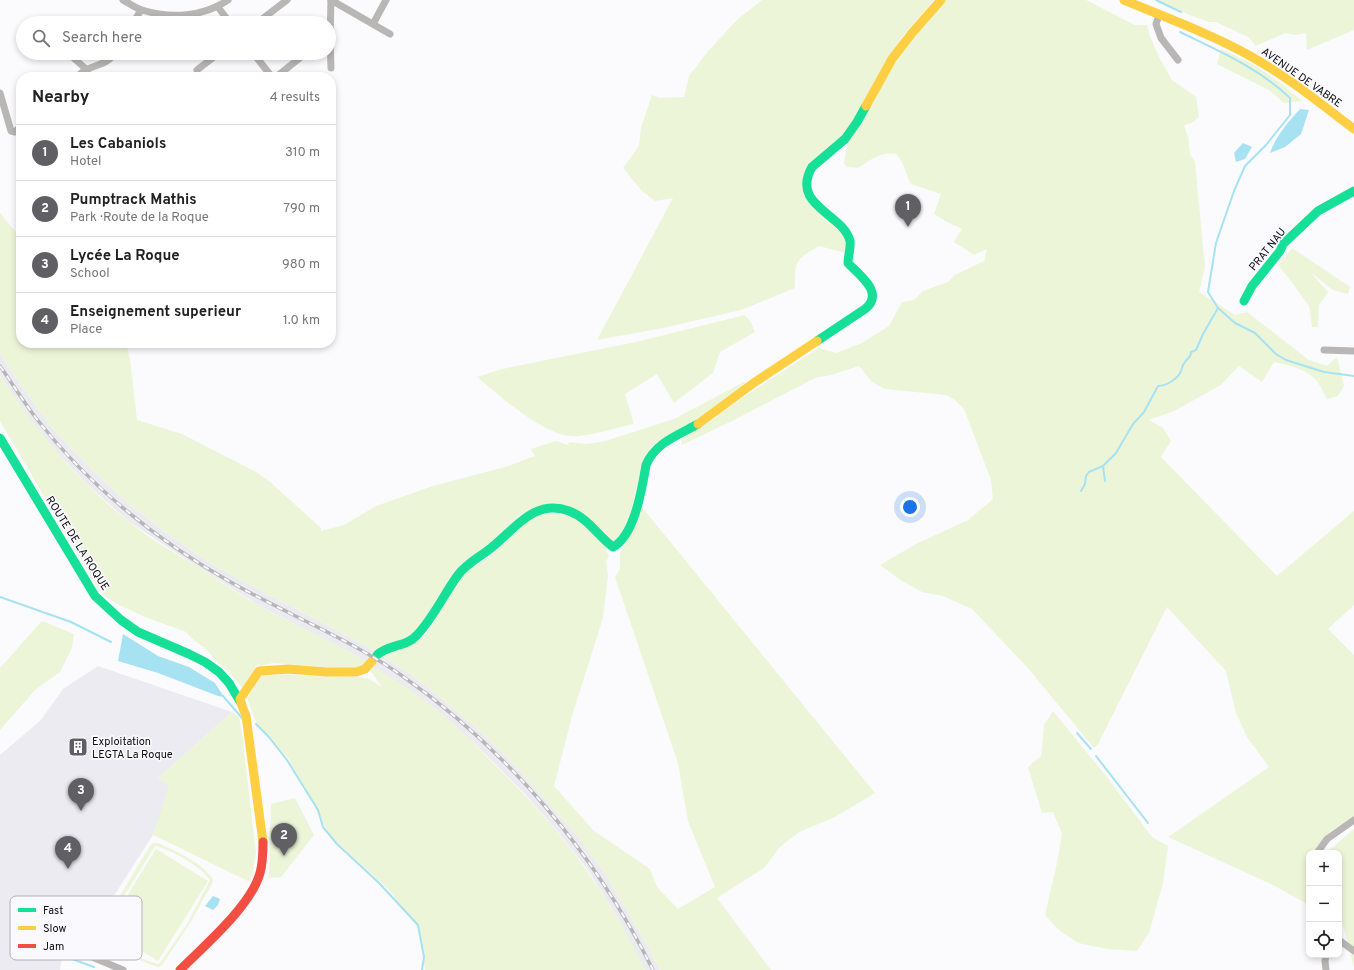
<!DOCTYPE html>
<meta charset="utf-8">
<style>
:root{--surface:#fff;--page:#f2f2f2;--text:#222;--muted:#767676;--line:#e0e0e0;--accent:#605f64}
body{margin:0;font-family:Overpass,sans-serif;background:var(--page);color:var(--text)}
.controls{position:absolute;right:12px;bottom:12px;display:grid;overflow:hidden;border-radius:8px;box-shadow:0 2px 6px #0003}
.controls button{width:36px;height:36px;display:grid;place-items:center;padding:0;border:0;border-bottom:1px solid var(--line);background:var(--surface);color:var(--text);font:20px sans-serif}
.you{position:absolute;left:910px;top:507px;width:14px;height:14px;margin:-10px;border:3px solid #fff;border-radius:50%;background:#1a73e8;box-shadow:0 0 0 6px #1a73e833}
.badge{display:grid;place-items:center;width:26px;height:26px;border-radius:50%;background:var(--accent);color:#fff;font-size:13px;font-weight:700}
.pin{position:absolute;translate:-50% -33px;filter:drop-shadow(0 1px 2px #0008)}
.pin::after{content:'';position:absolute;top:21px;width:14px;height:12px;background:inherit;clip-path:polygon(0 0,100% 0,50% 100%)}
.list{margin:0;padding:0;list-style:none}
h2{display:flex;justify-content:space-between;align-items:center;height:52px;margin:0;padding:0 16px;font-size:17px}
h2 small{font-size:13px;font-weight:400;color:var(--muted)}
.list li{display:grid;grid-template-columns:26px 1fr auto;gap:12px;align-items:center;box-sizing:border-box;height:56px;padding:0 16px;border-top:1px solid var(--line)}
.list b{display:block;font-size:15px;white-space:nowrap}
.list p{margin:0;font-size:13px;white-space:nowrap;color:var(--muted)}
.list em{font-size:13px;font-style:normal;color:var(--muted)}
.icon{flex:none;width:22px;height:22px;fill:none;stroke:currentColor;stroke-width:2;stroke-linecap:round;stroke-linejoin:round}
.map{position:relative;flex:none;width:1354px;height:970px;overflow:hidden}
.search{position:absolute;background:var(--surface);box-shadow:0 2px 6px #0003;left:16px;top:16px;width:320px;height:44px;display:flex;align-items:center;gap:10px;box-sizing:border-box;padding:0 14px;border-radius:22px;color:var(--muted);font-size:15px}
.panel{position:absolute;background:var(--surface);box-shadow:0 2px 6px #0003;left:16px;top:72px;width:320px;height:276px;border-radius:16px}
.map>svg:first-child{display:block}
.built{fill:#edebf2}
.green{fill:#edf5d9;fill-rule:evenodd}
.water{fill:#a7e2f3}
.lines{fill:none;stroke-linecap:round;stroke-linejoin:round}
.stream{stroke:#a7e2f3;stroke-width:2}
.street{stroke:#b9b7b5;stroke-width:7}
.fast{stroke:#16e098;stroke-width:9}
.slow{stroke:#ffcf43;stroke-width:9}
.jam{stroke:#f24e42;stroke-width:9}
.rail-casing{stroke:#b7b6b6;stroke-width:3.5}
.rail{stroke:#faf9fd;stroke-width:2;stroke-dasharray:6;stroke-linecap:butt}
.labels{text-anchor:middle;stroke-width:3.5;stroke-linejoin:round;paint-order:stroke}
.street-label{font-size:11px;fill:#0d0c12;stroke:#faf9fd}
.poi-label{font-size:11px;fill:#0d0c12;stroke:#faf9fd;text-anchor:start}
.key{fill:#faf9fd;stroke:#b3b2b6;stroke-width:1}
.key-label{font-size:11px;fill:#0d0c12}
</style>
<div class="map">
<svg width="1354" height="970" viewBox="0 0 1354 970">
<rect width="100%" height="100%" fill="#fbfafc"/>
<!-- built -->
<g class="built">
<polygon points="0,353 16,378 52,428 91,469 129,504 169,535 213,565 263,592 333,628 371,649 409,673 442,699 475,727 510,760 578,837 606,875 646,943 660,970 645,970 613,910 587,869 557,831 522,791 475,744 434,708 359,657 258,605 170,549 128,521 87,484 49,444 16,401 0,375"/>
<polygon points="98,666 232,712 158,778 170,786 153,835 88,936 63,950 60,970 0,970 0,755 41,720 63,689"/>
</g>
<!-- green -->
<g class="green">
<path d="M762 0H934L901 38 855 121 803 182 845 235 846 253 819 246C795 260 795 260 795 288L741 310 663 328 597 340 673 198 655 201 642 191 623 168 639 146 641 128 652 95 660 98 684 97 689 76 709 50 738 19Z"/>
<path d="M946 0H1086L1135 25H1147L1150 36 1158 55 1172 80 1196 97 1199 117 1192 123 1184 125 1188 137 1190 154 1195 162 1205 267 1199 292 1235 315 1247 312 1309 360 1327 366 1337 357 1344 386 1338 396 1327 399C1323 392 1319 382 1313 377 1303 368 1286 365 1274 362L1262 382 1239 366 1221 385 1174 411 1149 420 1163 428 1171 441 1161 457 1277 576 1354 511V605L1328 629 1354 655V817L1330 832 1313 853H1309L1307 876 1309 884V905L1273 885 1168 837 1269 767 1247 737 1236 713 1226 671 1167 607 1098 744 1094 748 1027 667 972 609 943 596 922 592 902 581 880 565 916 544 968 520 993 499 991 480 964 409 955 400 946 395 885 389 872 382 859 366 831 375 815 378 734 420 682 445 681 440 710 421 742 398 819 348 836 353 862 343 889 326 902 302 914 300 923 291 948 282 955 275 984 261 987 249 974 255 954 242 962 229 947 222 934 214 941 194 911 184C905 174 905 163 896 154 881 151 870 160 858 168L847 167 844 163 848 139 890 69 912 39Z"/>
<polygon points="1158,0 1354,0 1354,30 1307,50 1306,33 1295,35 1285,33 1256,46 1248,37 1216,22 1209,22 1187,14"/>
<polygon points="1221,49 1251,63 1279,82 1302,101 1284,103 1269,90 1217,64"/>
<path d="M0 213 21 238V343H126L130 359 137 420 182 434 256 472 269 481 321 528V531L344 525 376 506 433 486 505 467 535 456 531 449 556 441 568 445 569 442 586 444 602 442 674 419 744 382 747 383C743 387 739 389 735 392 719 406 702 420 683 431 675 436 655 441 651 448 640 465 636 495 630 515 627 525 624 534 616 542L611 541 607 538 581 512 567 506 551 504 537 507 519 516 493 541 460 568 416 631 408 638 400 641 404 647 420 640 428 631 454 588 468 570 489 557 525 522 538 515 549 513 565 515 577 519 604 543 609 557 606 561 608 576 603 618 572 716 554 786 594 831 650 869 657 887 678 909 715 887 688 821 678 763 615 577 620 569V553L628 539 641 506 875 793 835 817 799 832 780 847 764 868 717 898 771 970H660L646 943 606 875 578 837 510 760 475 727 442 699 409 673 371 649 333 628 263 592 213 565 169 535 129 504 91 469 52 428 16 378 0 353Z"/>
<polygon points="1292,248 1350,287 1348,294 1333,290 1310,272 1328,292 1319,305 1318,327 1312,327 1309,306 1291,281 1278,265"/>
<path d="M745 315 751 323 755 332 720 352 713 373 674 403 657 374 625 394 634 424C618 427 585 438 570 436 541 433 500 396 477 377L502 369 636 342Z"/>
<path d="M0 375C35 430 77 480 128 521 150 539 177 554 201 569 220 581 238 594 258 605 294 625 333 640 368 663L362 667 351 669 273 663 260 666 258 664 242 688 231 674 218 663 205 648 195 641 186 632 145 617 117 604 105 596 97 587 0 421Z"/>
<polygon points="42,621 74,634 72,648 60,672 35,690 0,730 0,668"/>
<path d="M373 666C394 679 414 692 433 707 454 723 473 742 491 761 555 823 607 889 645 970H425L419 930 389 890 331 837 321 820 312 800 288 758 257 725 247 698 262 674 359 677 369 679 382 687 370 670Z"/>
<polygon points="1053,711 1110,781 1152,837 1168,846 1163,883 1149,933 1137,951 1108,949 1078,943 1059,930 1045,915 1057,863 1062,834 1053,812 1042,813 1028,767 1041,756 1044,725"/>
<polygon points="232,712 239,717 242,734 256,853 253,870 250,882 153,835 169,786 158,778"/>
<polygon points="295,798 314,835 281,877 269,878 271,804"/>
<polygon points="1354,829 1354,968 1339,909 1339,853 1326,853"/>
<path d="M154 843H158C176 851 201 862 213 879V882L189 925 162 965 159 967C143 964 108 945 100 931L101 927 150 846ZM155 846C170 849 202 867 210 880L187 924 160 963 158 964C140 959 114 946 103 930Z"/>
<polygon points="156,849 208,881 158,961 106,930"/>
</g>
<!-- water -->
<g class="water">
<path d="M1300 109 1309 110 1301 134 1285 147 1270 153C1276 136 1288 122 1300 109Z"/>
<polygon points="1243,143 1252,147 1245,159 1236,162 1234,153"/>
<polygon points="123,634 158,656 189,667 215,683 224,697 218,696 158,673 118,661"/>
<polygon points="213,896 220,899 218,905 213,910 205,906"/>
</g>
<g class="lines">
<!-- stream -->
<g class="stream">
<polyline points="1156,0 1181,12"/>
<path d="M1180 32C1219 51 1259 68 1290 98V115L1266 145 1245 166 1234 191 1216 243 1208 292 1218 308 1235 323 1255 333 1276 354 1286 360 1324 372 1354 376"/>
<polyline points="1103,466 1105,481"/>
<path d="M1081 491 1085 484 1086 476 1089 472 1103 466 1116 453 1133 424 1144 412 1158 386C1166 386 1178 379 1181 371 1182 368 1182 365 1185 362 1188 358 1191 358 1191 352L1196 350 1203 334 1218 308"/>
<polyline points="0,597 71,622 111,642"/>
<polyline points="223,696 242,718"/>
<polyline points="256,724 268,736 287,760 318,810 323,827 337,844 379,883 418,925 424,957 422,970"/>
<polyline points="1077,733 1091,749"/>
<polyline points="1096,756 1148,823"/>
<polyline points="72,959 94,967"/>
</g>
<!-- street -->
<g class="street">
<path d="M123 0C129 3 135 8 142 10 171 19 203 17 228 0"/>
<polyline points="331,0 390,34"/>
<polyline points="218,7 230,23"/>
<polyline points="1159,15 1156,24 1161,38 1178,60"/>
<polyline points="133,23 141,10"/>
<polyline points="257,23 287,0"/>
<polyline points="373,24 386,0"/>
<polyline points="68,53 86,69"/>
<polyline points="253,53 272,77"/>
<polyline points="331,68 330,39 331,0"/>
<polyline points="197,70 219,53"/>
<path d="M77 77C80 74 84 71 88 69 98 64 108 64 115 53"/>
<polyline points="276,77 306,53"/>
<polyline points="0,93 11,131 15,132 21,126"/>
<polyline points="1324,350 1354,351"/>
<polyline points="1317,853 1327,839 1354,820"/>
<polyline points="1339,940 1354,951"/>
<polyline points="54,941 123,970"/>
<polyline points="1326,955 1325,961 1326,970"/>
</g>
<!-- fast -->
<g class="fast">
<polyline points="1244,301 1252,286 1280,251 1283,244 1318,211 1354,191"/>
<path d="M817 341 865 309C885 293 860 276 848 263 848 256 851 248 850 241 843 213 790 206 812 167L845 139 857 122 866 106"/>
<polyline points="0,438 95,596 121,620 138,632 189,654 205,662 219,672 229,683 241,703"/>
<path d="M377 655C389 644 407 647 417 635 434 617 444 594 458 575 467 563 480 557 491 548 514 530 534 498 569 511 588 518 597 535 613 547 635 535 642 488 646 465 655 443 678 435 698 424"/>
</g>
<!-- slow -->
<g class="slow">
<path d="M1124 0C1167 18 1211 34 1252 57 1288 77 1321 104 1354 129"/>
<polyline points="866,106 892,59 912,33 941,0"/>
<polyline points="698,424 755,382 817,341"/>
<polyline points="240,699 259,671 288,669 327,672 356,672 365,669 373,660"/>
<polyline points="241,703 246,716 263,842"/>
</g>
<!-- jam -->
<path class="jam" d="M180 970C204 946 251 906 260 873 263 863 263 853 263 842"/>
<!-- rail casing -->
<g class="rail-casing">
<path id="rail" d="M0 366C12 383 23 401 36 418 89 486 159 542 234 584 289 615 349 639 401 675 508 750 595 853 653 970"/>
</g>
<!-- rail -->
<use href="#rail" class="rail"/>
</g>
<!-- icons -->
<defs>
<g id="building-square" transform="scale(1)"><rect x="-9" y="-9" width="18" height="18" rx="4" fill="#605f64" stroke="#faf9fd"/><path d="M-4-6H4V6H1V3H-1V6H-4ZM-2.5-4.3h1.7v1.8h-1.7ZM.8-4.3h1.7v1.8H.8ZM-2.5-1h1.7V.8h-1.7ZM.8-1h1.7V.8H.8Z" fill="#fff"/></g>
</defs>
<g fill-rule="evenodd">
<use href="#building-square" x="78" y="747"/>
</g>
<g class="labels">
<!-- street labels -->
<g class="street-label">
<text transform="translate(1302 77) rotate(35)" y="4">AVENUE DE VABRE</text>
<text transform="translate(1267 249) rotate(-51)" y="4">PRAT NAU</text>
<text transform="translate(78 543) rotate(58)" y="4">ROUTE DE LA ROQUE</text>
</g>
<!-- poi labels -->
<g class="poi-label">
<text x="92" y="745">Exploitation<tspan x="92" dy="13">LEGTA La Roque</tspan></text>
</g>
</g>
<!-- legend -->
<rect x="10" y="896" width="132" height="64" rx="6" class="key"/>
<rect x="18" y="908" width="18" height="4" fill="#16e098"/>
<rect x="18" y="926" width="18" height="4" fill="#ffcf43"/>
<rect x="18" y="944" width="18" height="4" fill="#f24e42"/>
<g class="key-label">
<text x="43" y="914">Fast</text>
<text x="43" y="932">Slow</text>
<text x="43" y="950">Jam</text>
</g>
</svg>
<div class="controls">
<button>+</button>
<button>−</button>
<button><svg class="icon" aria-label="locate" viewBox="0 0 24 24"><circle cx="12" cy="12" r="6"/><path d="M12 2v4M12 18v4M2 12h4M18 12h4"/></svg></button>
</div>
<div class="you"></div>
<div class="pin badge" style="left:908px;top:227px">1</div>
<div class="pin badge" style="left:284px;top:856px">2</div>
<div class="pin badge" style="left:81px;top:811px">3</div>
<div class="pin badge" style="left:68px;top:869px">4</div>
<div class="search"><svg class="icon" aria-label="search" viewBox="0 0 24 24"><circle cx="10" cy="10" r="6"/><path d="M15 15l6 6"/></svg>Search here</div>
<section class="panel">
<h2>Nearby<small>4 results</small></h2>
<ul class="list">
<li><span class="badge">1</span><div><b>Les Cabaniols</b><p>Hotel</p></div><em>310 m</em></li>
<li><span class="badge">2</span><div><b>Pumptrack Mathis</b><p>Park · Route de la Roque</p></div><em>790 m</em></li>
<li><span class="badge">3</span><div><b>Lycée La Roque</b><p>School</p></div><em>980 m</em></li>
<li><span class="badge">4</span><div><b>Enseignement superieur</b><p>Place</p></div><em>1.0 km</em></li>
</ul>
</section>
</div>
